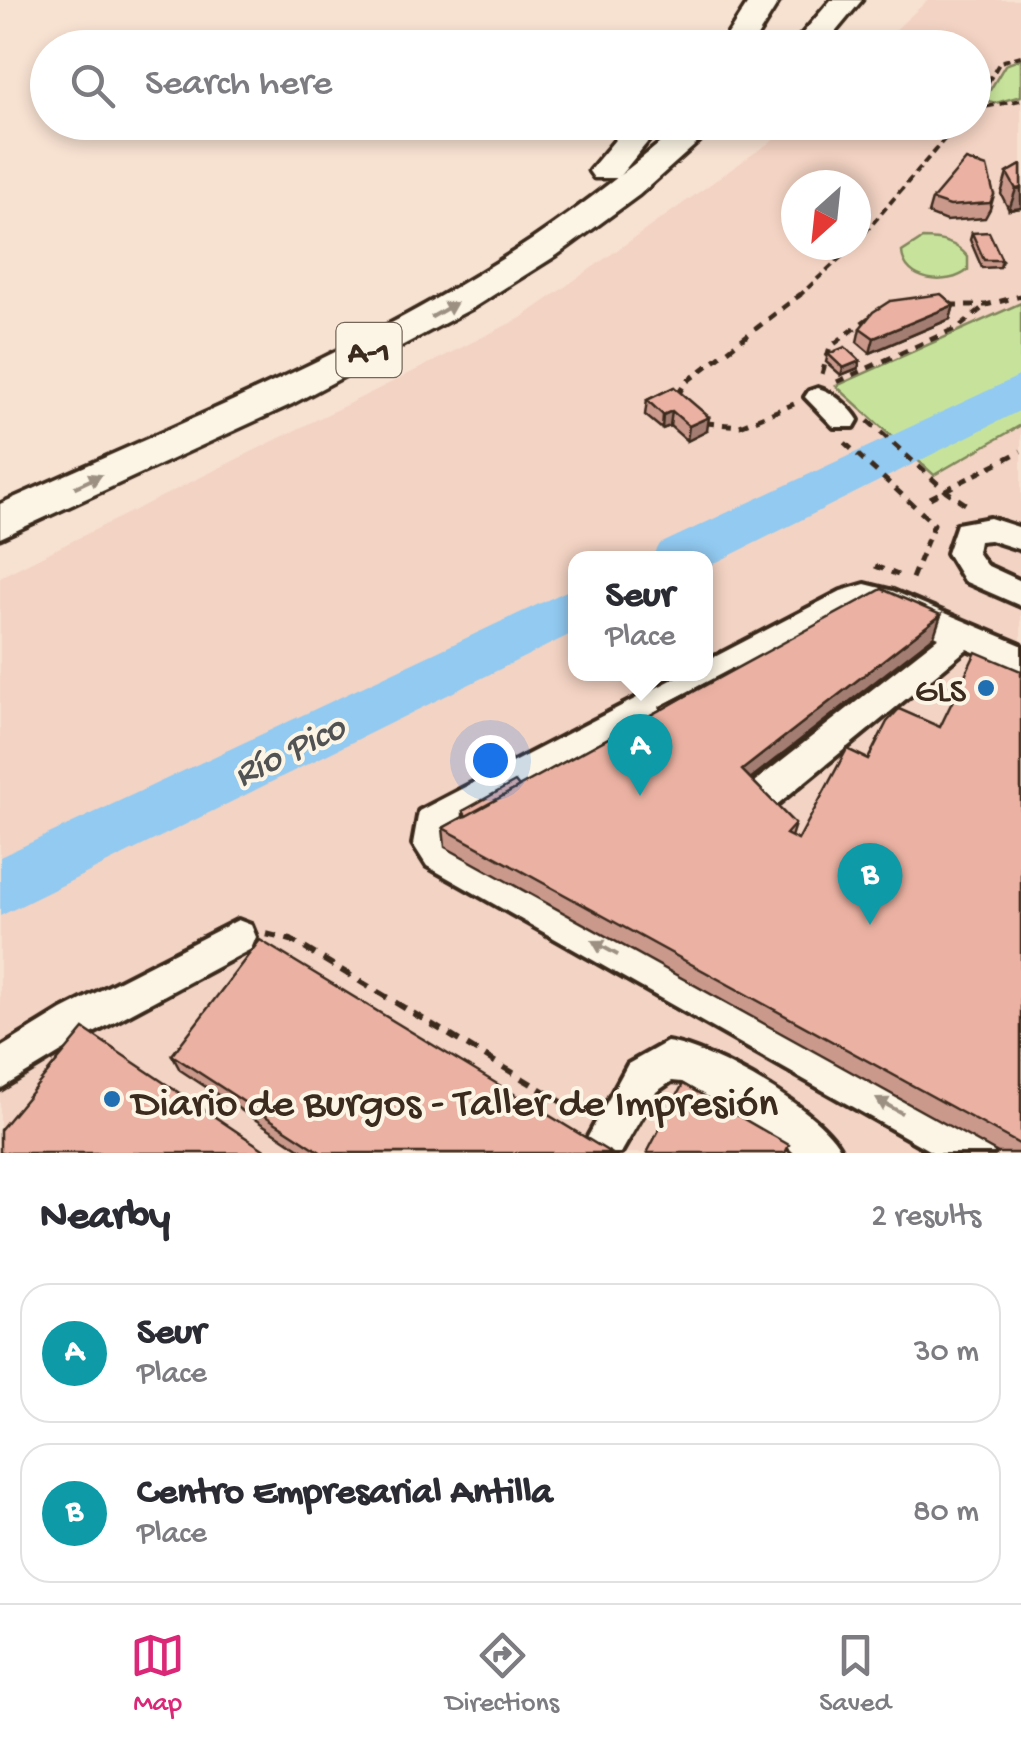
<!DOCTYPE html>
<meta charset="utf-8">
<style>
:root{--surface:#fff;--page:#f2f2f3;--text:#2b2b33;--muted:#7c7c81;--line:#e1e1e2;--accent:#db2777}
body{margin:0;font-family:"Gochi Hand",sans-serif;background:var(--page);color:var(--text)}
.compass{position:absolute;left:781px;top:170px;width:90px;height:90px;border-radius:50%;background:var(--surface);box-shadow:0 5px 15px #0003;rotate:207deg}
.you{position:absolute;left:490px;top:760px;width:35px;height:35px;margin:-25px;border:8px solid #fff;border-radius:50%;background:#1a73e8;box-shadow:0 0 0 15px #1a73e833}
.badge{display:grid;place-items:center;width:65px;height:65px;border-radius:50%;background:var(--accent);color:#fff;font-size:32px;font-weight:700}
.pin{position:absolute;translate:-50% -82px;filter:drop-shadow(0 2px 5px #0008)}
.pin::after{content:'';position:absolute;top:52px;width:35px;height:30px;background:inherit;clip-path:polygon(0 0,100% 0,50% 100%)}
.popup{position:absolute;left:568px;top:551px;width:145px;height:130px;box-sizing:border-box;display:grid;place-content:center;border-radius:20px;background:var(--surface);filter:drop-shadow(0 2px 8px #0005);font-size:32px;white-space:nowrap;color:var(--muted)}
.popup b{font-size:38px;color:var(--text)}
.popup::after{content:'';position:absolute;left:50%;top:100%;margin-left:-20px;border:20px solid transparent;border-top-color:var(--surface)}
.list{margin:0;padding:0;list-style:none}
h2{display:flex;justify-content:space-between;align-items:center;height:130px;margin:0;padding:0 40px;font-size:42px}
h2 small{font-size:32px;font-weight:400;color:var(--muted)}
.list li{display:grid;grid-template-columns:65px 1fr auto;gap:30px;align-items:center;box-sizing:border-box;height:140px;margin:0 20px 20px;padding:0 20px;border:2px solid var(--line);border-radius:30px}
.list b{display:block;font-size:38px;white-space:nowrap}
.list p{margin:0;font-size:32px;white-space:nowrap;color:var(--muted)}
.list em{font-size:32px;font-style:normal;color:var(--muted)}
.icon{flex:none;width:55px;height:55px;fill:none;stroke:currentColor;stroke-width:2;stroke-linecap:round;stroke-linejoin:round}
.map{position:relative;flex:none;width:1021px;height:1153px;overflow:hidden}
.search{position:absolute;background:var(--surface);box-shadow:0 5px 15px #0003;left:30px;right:30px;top:30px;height:110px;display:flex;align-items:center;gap:25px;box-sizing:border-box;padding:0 35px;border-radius:55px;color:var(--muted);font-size:38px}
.sheet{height:450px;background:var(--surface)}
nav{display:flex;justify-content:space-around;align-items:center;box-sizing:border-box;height:140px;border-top:2px solid var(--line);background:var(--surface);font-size:28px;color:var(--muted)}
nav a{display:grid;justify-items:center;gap:5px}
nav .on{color:var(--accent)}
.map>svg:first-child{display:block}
.built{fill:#f3d3c3;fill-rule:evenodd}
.green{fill:#c7e39b;stroke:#81865c;stroke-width:2.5}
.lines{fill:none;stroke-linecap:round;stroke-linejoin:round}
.river{fill:#92caf1;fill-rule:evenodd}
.minor-casing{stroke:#3b2a1e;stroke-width:8}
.highway-casing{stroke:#3b2a1e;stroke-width:7}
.path-far2{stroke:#3b2a1e;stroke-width:4;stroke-dasharray:8 5;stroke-linecap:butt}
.path-far1{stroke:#3b2a1e;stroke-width:5;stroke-dasharray:9 8;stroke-linecap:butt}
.path{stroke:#3b2a1e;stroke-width:6;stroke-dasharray:12 9;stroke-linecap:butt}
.minor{fill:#fcf5e5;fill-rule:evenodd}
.highway{fill:#fcf5e5;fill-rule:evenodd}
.wall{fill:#ca998c;stroke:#3b2a1e;stroke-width:2.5}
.shaded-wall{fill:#a47d72;stroke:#3b2a1e;stroke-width:2.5}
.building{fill:#ebb2a3;stroke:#3b2a1e;stroke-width:2.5}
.oneway{fill:#9c9082}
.poi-dot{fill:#1f6fb2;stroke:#fcf5e5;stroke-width:4}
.labels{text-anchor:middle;stroke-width:8;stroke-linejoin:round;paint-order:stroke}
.shield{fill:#fcf5e5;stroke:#75675a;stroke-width:2.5}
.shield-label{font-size:32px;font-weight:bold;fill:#3b2a1e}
.poi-label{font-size:35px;fill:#3b2a1e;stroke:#fcf5e5;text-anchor:end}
.water-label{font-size:38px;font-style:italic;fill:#515253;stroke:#fcf5e5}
.near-poi-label{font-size:42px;fill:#3b2a1e;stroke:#fcf5e5;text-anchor:start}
</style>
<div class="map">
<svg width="1021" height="1153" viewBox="0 0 1021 1153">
<rect width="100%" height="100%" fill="#f7e1d1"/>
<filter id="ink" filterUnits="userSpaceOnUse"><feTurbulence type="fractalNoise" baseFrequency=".01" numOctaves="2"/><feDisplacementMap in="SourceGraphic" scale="20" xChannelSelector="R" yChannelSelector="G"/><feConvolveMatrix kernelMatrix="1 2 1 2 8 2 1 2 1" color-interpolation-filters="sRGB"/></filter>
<g filter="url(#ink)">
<!-- built -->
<path class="built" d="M928 0H1021V1153H0V577L521 318 797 123 974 122V48L877 47ZM796 185H856V245H796ZM575 558H705V674H575Z"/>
<!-- green -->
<g class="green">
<polygon points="1021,59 1021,96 996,103 984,100 1005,65"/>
<path d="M922 239C940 239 956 242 968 257V270C948 287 904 282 902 252Z"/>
<polygon points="1021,303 1021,425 934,475 836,386"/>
</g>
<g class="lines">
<!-- river -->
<g class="river">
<polygon points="1021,375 1021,410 705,568 705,558 652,558 660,544"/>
<polygon points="575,587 575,632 0,916 0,857"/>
</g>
<!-- minor casing -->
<g class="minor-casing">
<g id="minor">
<path d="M818 388C833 392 850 407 858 420L854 427H834L805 397 809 391Z"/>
<polygon points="990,518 1021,528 1021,550 990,540 979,541 977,552 986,565 1021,581 1021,606 964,581 947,553 957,524"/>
<polygon points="865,584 893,591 1021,645 1021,672 967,649 764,815 752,819 740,815 735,804 740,793 939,637 877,610 860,609 448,830 448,839 988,1139 994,1153 934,1153 427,866 413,844 419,811 683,674 705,674 705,662 841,591"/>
<polygon points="238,920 251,925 256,937 251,949 88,1036 0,1089 0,1048 62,1010"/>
<path d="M667 1042C711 1048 825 1111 842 1153H794L781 1140 682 1082 672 1081 656 1092 621 1153H579L628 1064Z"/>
</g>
</g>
<!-- highway casing -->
<g class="highway-casing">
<g id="highway">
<polygon points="750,0 780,0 750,48 719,48"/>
<polygon points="831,0 862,0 822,48 790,48"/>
<polygon points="630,122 664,122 618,178 594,178 589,171"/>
<path d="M685 122H721L639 195 557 255 471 309 292 404 0 538V504C180 423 368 349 533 239 586 203 636 164 685 122Z"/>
</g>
</g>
<!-- path-far2 -->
<g class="path-far2">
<polyline points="974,105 1000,62 1021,56"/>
<polyline points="974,109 1021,100"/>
<polyline points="856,243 959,122"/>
<polyline points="798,297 854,245"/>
</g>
<!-- path-far1 -->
<g class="path-far1">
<polyline points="949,305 986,305 1021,296"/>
<polyline points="822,374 830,347 870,317"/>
<polyline points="837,382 959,327 986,305"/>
<polyline points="678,395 685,383 801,294"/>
<polyline points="868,421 946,491 970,507"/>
<polyline points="706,423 740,426 794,404"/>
<polyline points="845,443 934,524 911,581"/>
<polyline points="930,498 1021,451"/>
<polyline points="875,566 898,575"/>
</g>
<!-- path -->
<polyline class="path" points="266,934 291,940 585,1116"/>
<!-- minor -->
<use href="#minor" class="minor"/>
<!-- highway -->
<use href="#highway" class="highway"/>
</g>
<!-- wall -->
<g class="wall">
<polygon points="1021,165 1021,208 1009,210 1001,194 1007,173"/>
<polygon points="994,195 990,209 985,218 946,221 928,214 932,200"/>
<polygon points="972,233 1002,260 1000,267 982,268 970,240"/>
<polygon points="954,305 950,319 870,353 857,342 860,328"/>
<polygon points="828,354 860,361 858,368 841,375 826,362"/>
<polygon points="674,387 707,431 687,441 670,426 662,429 645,415 647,400"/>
<polygon points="934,636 750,779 795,824 791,837 798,840 868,759 940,727 1021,671 1021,1153 998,1153 445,847 443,828 463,817 463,811 519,787 660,710 661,707 733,670"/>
<polygon points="172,1055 611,1153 306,1153 180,1070"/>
</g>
<!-- shaded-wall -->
<g class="shaded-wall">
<polygon points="1021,188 1021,208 1009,210 1016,189"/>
<polygon points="954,305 950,319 870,353 874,338"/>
<polygon points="860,361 858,368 841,375 843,368"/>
<polygon points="672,411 670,426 662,429 663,415"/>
<polygon points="709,417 707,431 687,441 689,426"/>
<polygon points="941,615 934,636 737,789 742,770"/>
</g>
<!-- building -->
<g class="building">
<polygon points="966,160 987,167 994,195 990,203 950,206 932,200"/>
<polygon points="1021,165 1021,188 1016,189 1007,173"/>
<polygon points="989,232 1002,260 984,260 972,233"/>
<polygon points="941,294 954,305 874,338 860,328 873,312 890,301"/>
<polygon points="845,347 860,361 843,368 828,354"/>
<polygon points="674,387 709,417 689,426 672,411 663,415 647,400"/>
<polygon points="882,589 941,615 742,770 795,824 786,834 798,840 847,749 868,759 887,722 899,709 940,727 976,652 1021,671 1021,1145 443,828"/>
<polygon points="733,669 663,709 661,707"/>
<polygon points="515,782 519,787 466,816 463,811"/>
<polygon points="260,940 611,1153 322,1153 172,1055"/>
<polygon points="84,1029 269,1153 0,1153 0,1130"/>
<polygon points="683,1084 789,1145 785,1153 647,1153"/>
</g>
<!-- one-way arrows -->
<defs><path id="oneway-solid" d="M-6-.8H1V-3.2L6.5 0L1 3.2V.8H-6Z" transform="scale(2.5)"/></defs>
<g class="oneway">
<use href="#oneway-solid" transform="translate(444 310) rotate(-30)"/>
<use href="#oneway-solid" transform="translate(88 481) rotate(-25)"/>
<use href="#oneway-solid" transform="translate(605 948) rotate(-151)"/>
<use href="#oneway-solid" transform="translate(889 1106) rotate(-151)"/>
</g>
</g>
<!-- markers -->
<g class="poi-dot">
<circle cx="986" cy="688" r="10"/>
<circle cx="112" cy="1099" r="10"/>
</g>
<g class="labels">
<!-- shield labels -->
<rect class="shield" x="336.5" y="323" width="65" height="54" rx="8"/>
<g class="shield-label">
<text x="369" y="361">A-1</text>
</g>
<!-- poi labels -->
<g class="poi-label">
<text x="966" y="700">GLS</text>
</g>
<!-- water labels -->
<g class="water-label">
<text transform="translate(288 748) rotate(-26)" y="13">Río Pico</text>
</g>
<!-- near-poi labels -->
<g class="near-poi-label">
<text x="132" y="1114">Diario de Burgos - Taller de Impresión</text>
</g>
</g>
</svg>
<svg class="compass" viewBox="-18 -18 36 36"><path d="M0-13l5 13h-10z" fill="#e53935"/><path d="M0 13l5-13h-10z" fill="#7c7c81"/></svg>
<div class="you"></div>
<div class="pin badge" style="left:640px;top:796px;background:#0f9aa8">A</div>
<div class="popup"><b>Seur</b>Place</div>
<div class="pin badge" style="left:870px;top:925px;background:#0f9aa8">B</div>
<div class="search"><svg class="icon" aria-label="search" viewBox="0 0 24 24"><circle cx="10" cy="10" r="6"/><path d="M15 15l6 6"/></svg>Search here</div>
</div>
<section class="sheet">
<h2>Nearby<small>2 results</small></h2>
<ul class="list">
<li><span class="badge" style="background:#0f9aa8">A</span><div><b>Seur</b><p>Place</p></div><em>30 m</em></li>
<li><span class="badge" style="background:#0f9aa8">B</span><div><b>Centro Empresarial Antilla</b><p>Place</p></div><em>80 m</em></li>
</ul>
</section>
<nav>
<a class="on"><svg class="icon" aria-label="map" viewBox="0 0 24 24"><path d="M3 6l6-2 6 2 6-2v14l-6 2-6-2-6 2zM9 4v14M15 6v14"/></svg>Map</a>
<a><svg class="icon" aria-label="directions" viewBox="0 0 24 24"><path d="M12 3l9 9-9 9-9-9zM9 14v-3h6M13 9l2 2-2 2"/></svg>Directions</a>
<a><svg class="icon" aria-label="saved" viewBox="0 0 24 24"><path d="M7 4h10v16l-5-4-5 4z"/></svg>Saved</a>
</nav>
